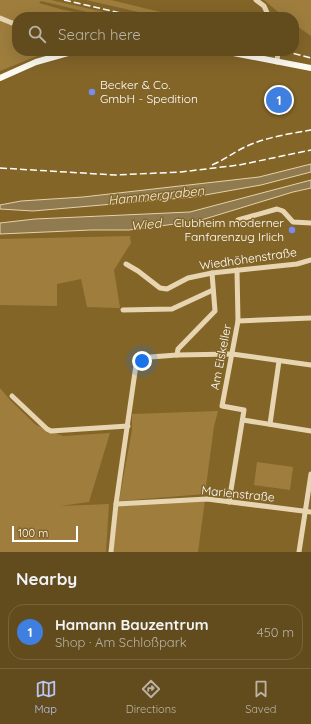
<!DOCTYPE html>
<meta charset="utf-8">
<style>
:root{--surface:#624c1e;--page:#6b562b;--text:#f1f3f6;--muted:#bbb4a4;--line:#76633c;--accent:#bac5f2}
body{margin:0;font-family:Quicksand,sans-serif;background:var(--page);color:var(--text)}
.scale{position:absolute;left:12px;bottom:10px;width:66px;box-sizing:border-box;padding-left:4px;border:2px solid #fff;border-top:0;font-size:11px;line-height:14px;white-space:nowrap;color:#fff;-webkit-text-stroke:3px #836528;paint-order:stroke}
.you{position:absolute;left:142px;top:361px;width:14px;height:14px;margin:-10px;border:3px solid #fff;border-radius:50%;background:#1a73e8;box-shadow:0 0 0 6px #1a73e833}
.badge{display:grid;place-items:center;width:26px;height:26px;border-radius:50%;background:var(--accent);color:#fff;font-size:13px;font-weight:700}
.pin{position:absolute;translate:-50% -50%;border:2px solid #fff;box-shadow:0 1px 4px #0006}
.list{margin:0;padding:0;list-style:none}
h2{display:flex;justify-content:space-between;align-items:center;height:52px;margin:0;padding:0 16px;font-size:17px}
h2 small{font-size:13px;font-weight:400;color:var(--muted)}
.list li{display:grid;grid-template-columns:26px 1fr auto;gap:12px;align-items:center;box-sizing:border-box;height:56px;margin:0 8px 8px;padding:0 8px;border:1px solid var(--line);border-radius:16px}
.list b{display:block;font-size:15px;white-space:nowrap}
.list p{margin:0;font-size:13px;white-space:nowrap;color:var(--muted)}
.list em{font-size:13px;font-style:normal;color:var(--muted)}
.icon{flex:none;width:22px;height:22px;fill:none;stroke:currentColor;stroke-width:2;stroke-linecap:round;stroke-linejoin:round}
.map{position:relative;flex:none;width:311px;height:552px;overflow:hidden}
.search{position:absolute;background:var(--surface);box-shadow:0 4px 16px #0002;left:12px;right:12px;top:12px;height:44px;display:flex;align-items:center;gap:10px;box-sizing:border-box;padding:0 14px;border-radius:16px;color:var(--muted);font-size:15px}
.sheet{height:116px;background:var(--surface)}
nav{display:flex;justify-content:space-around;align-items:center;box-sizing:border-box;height:56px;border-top:1px solid var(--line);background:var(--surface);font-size:11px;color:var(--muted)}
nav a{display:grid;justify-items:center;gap:2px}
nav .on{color:var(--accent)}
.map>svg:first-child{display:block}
.green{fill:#9f7e3d}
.water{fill:#8f7b4f;stroke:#e7d0a6}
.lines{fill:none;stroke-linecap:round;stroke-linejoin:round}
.minor{stroke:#e7d4b1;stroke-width:5}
.major{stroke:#fdfaf2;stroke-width:6}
.rail{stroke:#fff;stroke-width:1.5;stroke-dasharray:7 3;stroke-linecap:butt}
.poi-dot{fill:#778cee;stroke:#836528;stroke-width:1.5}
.labels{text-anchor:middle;stroke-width:3;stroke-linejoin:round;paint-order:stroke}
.poi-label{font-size:12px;fill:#fff;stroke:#836528;text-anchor:start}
.street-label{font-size:12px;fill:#fff;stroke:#836528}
.water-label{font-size:13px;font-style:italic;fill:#f4e9d3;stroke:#836528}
</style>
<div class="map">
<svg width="311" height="552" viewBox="0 0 311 552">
<rect width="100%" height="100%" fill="#836528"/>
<!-- green -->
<g class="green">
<polygon points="0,0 51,0 126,17 108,17 41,1 39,3 60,9 96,17 60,17 50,15 45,17 17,17 17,26 14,27 13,33 17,35 17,51 45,51 47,52 0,71"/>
<polygon points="86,0 111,0 181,17 160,17"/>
<polygon points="264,0 311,0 311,36 294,24 294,17 284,17"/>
<polygon points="130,236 131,243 114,270 120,308 87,307 81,279 57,284 57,306 0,305 0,239"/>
<polygon points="0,388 11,401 36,425 63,436 110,433 89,502 60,506 109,504 106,552 0,552"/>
<polygon points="218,411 214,426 205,494 119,501 132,430 132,414"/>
<polygon points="257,462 293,467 290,490 254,485"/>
<polygon points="205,500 198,552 113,552 118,506"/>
</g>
<!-- water -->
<g class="water">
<polygon points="311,164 311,172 261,185 194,197 33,211 0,209 0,205 21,201 83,197 259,177"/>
<polygon points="311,180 311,188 293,192 198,221 129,230 91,230 0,234 0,223 35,219 190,212"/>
</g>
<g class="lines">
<!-- minor -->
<g class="minor">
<polyline points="256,0 264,6 269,17"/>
<polyline points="0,18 17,25"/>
<polyline points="277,62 278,51"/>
<polyline points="238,220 277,209 283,211 293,222 311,223"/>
<polyline points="126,264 138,271 160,288 167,289 188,278 212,273 297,264 311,260"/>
<polyline points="123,310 172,309 213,290"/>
<polyline points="238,321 311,318"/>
<polyline points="177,355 178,349 215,311 212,273"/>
<polyline points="12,396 47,429 51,431 128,426"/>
<polyline points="243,420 311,431"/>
<polyline points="270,424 279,361"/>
<polyline points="229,502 244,410 222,406 238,321 237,270"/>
<polyline points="116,504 207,499 311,512"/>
<polyline points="111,552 116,504 137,358 177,355 232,354 311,365"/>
<polyline points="299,552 311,474"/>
</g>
<!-- major -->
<g class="major">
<polyline points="223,51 311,68"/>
<polyline points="0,78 36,62 75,51"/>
</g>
<!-- rail -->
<g class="rail">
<polyline points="64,0 138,17"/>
<polyline points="134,13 149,17"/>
<polyline points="284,51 311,58"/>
<path d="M212 165C224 160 233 153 245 147 266 137 289 134 311 130"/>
<polyline points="0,168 115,175 181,172 239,165 311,150"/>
</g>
</g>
<!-- markers -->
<g class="poi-dot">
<circle cx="92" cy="92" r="4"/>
<circle cx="292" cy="230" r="4"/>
</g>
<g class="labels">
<!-- poi labels -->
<g class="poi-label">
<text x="100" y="89">Becker &amp; Co.<tspan x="100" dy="14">GmbH - Spedition</tspan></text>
<text x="284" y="227" text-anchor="end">Clubheim moderner<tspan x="284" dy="14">Fanfarenzug Irlich</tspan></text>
</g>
<!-- street labels -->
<g class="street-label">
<text transform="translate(248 259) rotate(-8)" y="4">Wiedhöhenstraße</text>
<text transform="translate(221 357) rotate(-79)" y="4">Am Eiskeller</text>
<text transform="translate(238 494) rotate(6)" y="4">Marienstraße</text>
</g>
<!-- water labels -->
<g class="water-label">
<text transform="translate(156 195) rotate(-6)" y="5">Hammergraben</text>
<text transform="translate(146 224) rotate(-6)" y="5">Wied</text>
</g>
</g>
</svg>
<div class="scale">100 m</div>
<div class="you"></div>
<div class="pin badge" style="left:279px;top:100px;background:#3f7fe0">1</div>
<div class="search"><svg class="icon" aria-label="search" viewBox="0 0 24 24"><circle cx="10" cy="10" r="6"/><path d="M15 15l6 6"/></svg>Search here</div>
</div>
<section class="sheet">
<h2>Nearby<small></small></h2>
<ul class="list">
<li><span class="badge" style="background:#3f7fe0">1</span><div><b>Hamann Bauzentrum</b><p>Shop · Am Schloßpark</p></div><em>450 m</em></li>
</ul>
</section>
<nav>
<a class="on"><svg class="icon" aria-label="map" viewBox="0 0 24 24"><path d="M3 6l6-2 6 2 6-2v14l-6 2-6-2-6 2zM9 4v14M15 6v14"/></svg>Map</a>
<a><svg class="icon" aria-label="directions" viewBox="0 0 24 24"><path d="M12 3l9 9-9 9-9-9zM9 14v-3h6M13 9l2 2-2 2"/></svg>Directions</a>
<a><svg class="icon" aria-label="saved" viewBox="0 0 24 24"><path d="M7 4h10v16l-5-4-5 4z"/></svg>Saved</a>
</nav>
